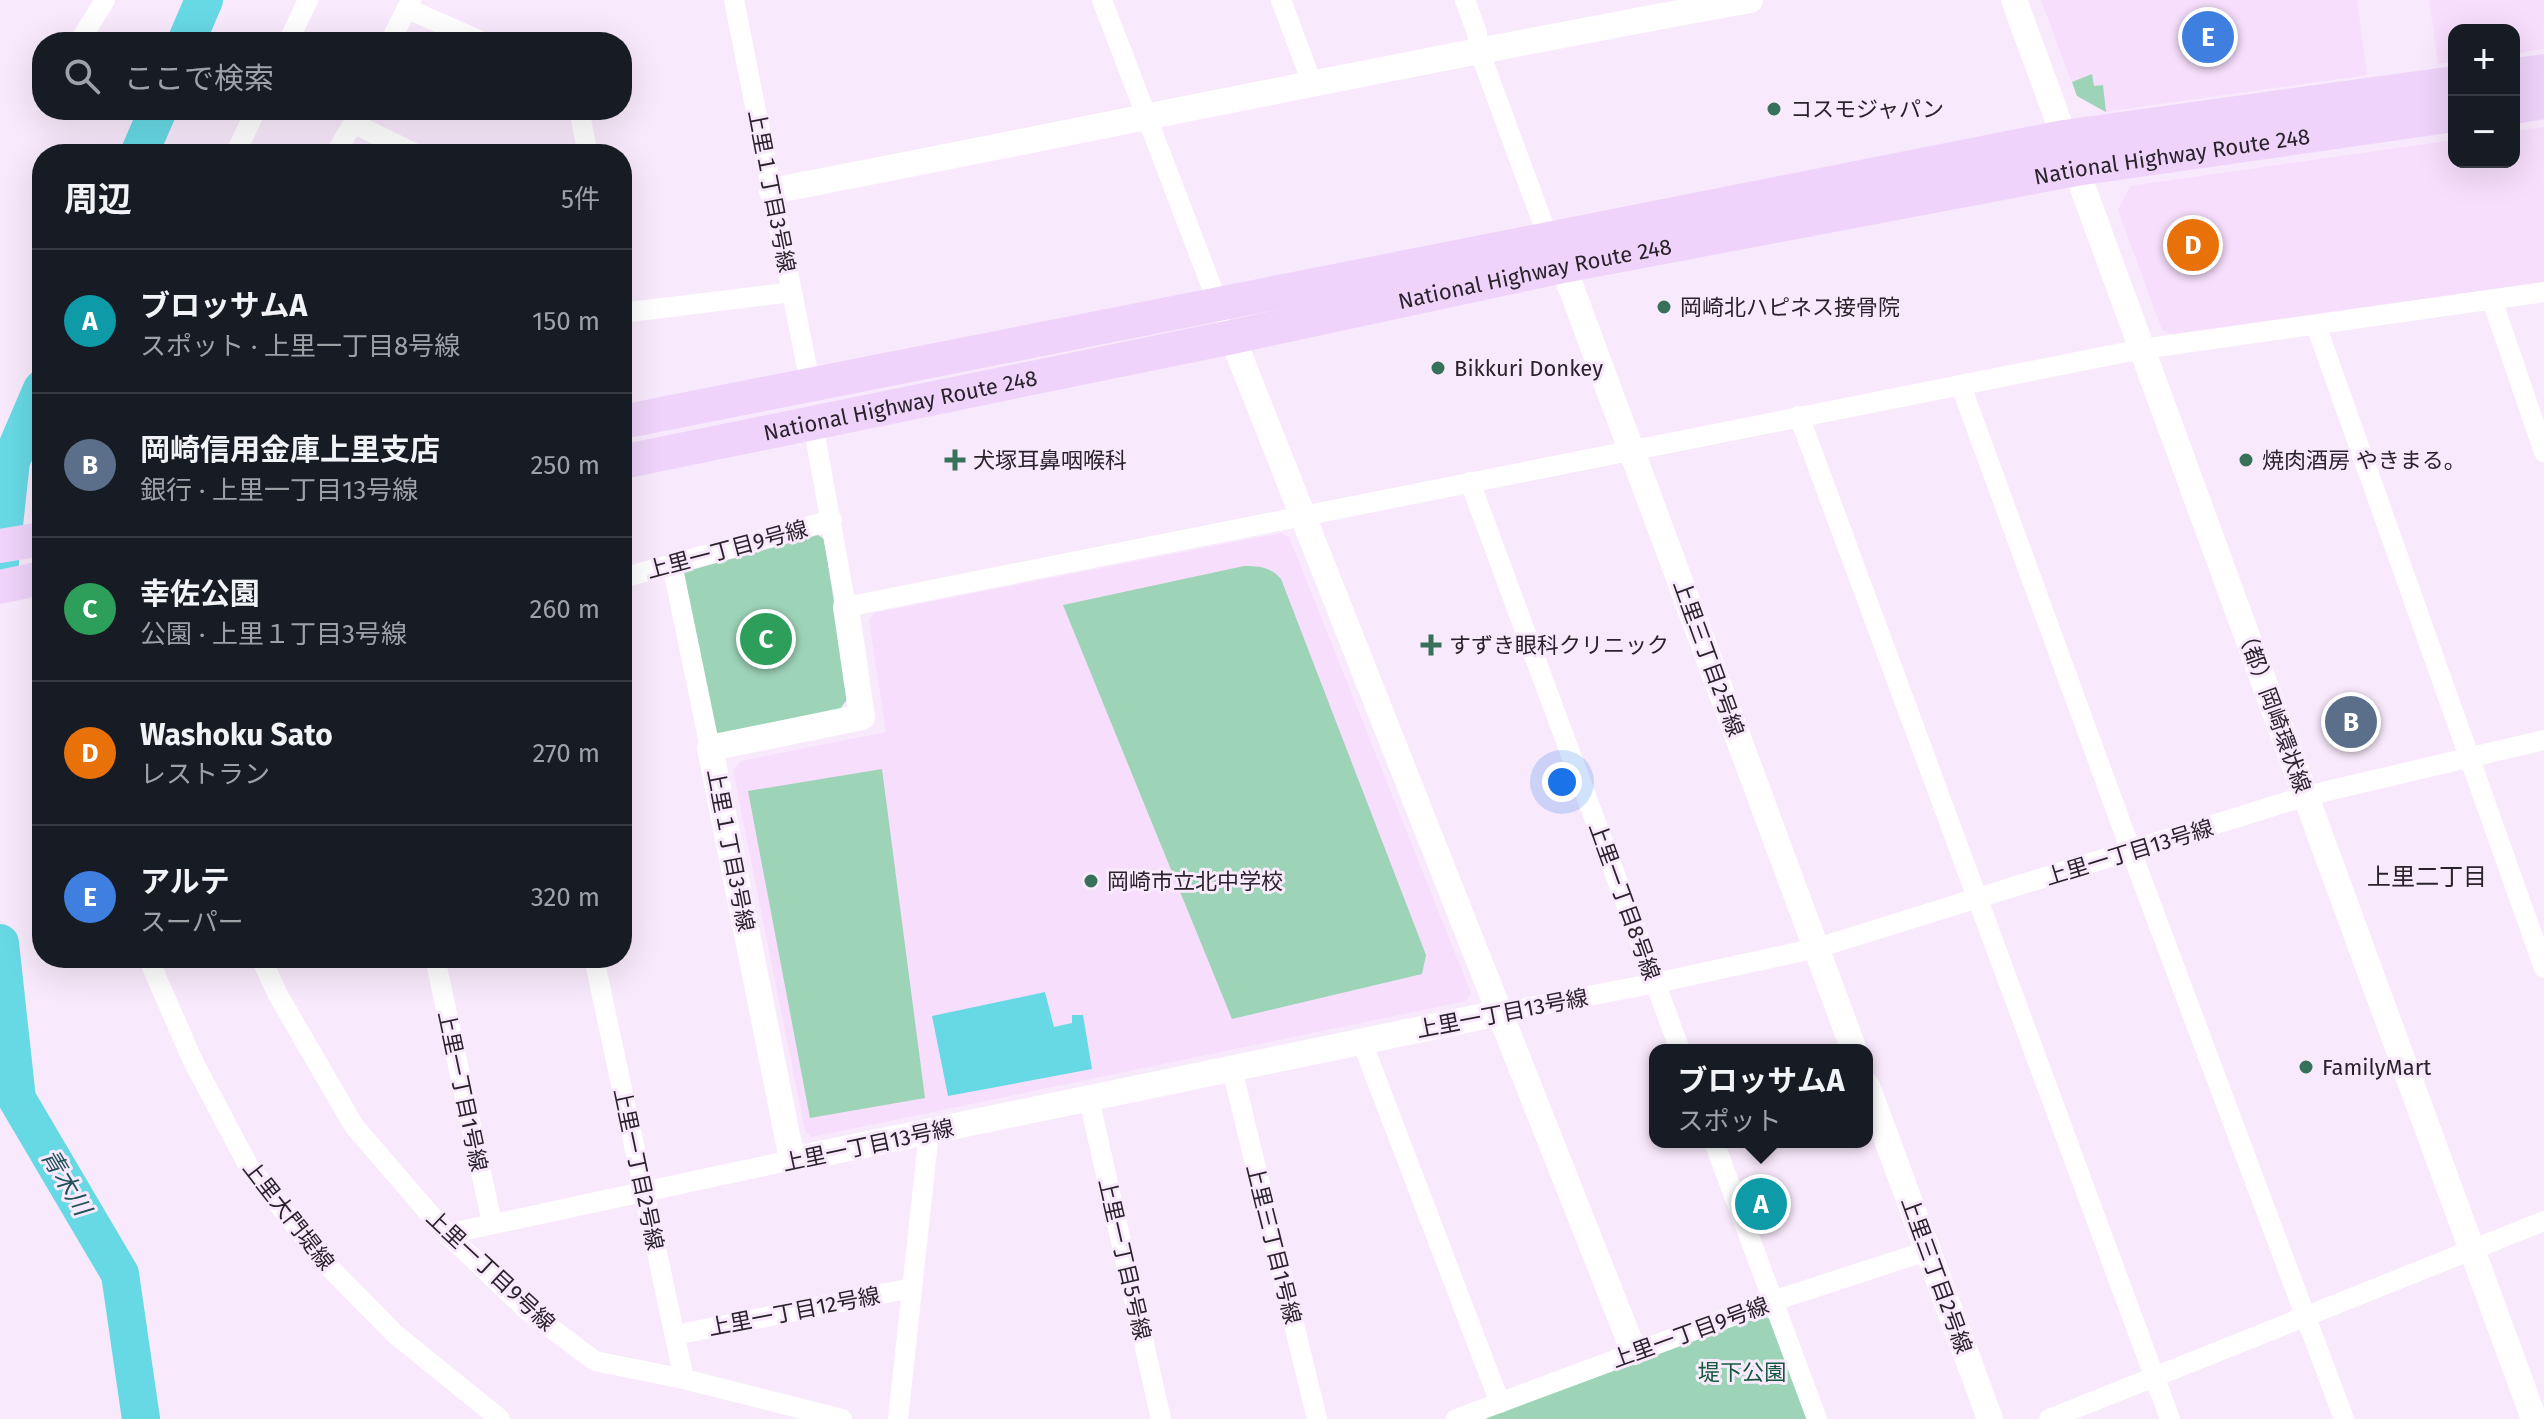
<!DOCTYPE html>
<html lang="ja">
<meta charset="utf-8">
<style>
:root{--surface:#171b24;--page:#242831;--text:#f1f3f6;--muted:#9ea1a6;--line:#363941;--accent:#1a73e8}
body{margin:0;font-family:"Fira Sans","Noto Sans JP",sans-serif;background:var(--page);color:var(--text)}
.controls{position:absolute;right:24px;top:24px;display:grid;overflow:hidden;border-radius:16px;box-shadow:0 8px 32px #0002}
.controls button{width:72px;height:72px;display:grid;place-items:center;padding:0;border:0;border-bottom:2px solid var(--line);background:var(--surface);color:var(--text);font:40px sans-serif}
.you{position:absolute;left:1562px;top:782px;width:28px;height:28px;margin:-20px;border:6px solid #fff;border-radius:50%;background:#1a73e8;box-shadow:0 0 0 12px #1a73e833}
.badge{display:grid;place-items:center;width:52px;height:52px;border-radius:50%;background:var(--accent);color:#fff;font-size:26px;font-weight:700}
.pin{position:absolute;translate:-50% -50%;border:4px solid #fff;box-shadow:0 2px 8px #0006}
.popup{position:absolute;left:1649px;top:1044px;width:224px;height:104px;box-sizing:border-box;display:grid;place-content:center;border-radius:16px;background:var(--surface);filter:drop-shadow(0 2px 6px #0005);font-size:26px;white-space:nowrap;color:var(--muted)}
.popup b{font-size:30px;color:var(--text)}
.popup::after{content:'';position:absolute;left:50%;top:100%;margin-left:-16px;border:16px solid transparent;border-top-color:var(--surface)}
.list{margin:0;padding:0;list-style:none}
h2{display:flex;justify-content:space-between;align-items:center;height:104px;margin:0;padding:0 32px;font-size:34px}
h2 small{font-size:26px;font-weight:400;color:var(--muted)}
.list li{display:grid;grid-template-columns:52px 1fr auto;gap:24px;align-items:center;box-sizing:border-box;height:144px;padding:0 32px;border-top:2px solid var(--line)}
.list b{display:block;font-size:30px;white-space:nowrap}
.list p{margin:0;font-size:26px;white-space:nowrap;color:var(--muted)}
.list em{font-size:26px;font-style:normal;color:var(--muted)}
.icon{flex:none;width:44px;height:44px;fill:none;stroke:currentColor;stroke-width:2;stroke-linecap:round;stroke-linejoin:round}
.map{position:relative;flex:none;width:2544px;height:1419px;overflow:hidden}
.search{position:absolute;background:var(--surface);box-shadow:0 8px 32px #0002;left:32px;top:32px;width:600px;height:88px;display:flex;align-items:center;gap:20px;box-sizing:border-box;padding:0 28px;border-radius:32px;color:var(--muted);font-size:30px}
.panel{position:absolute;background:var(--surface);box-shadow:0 8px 32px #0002;left:32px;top:144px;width:600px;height:824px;border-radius:32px}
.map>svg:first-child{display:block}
.built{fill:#f7defc}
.green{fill:#9dd4b7}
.water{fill:#67d9e5}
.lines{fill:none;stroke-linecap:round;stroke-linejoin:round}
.river{stroke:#67d9e5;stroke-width:38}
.minor{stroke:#fff;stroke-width:20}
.tertiary{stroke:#fff;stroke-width:26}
.trunk{stroke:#efd3fa;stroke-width:34}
.poi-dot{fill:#37715a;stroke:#f9e9fc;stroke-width:3}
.labels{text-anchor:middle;stroke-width:6;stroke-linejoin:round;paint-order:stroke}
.poi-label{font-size:22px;fill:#2a232c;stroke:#f9e9fc;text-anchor:start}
.street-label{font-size:22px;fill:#2a232c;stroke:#f9e9fc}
.park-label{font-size:22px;fill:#15593d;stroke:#f9e9fc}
.neighbourhood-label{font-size:24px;fill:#2a232c;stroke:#f9e9fc}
.water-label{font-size:24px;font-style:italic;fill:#205257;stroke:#f9e9fc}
</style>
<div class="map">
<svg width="2544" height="1419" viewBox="0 0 2544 1419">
<rect width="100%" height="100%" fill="#f9e9fc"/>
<!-- built -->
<g class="built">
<polygon points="2041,0 2357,0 2367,75 2104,112 2077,96"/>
<polygon points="2429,0 2544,0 2544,49 2514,54 2514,30 2454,30 2454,62 2438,64"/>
<polygon points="2544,127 2544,282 2171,334 2162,330 2118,210 2130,186 2454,140 2454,162 2514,162 2514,131"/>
<polygon points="1281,533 1289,537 1471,993 1466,1001 812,1137 805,1131 733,770 741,761 886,732 869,621 874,613"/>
</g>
<!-- green -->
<g class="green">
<polygon points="2092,74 2094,86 2103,85 2106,112 2077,96 2072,82"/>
<polygon points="818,535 824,539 849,697 840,709 718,735 711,730 680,580 684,572"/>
<path d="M1244 566C1259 566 1271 567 1281 579L1426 955 1422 974 1232 1019 1063 605Z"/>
<polygon points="882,769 925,1098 810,1118 748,791"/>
<polygon points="1763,1315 1771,1320 1808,1419 1483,1419"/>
</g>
<!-- water -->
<polygon class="water" points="1045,992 1054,1027 1072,1023 1072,1015 1083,1015 1092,1069 948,1096 932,1016"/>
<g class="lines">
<!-- river -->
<g class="river">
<polyline points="186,42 204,0"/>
<polyline points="139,154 158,110"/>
<polyline points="0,562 11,461 42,389"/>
<polyline points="0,943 17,1099 120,1274 141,1419"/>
</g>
<!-- minor -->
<g class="minor">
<polyline points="734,0 810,383"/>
<polyline points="1102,0 1222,314"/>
<polyline points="1281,0 1312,83"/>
<polyline points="1465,0 1477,33 1479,50 1549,240"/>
<polyline points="408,9 483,42"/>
<polyline points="79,42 105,0"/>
<polyline points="288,42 308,0"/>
<polyline points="390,42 411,0"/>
<polyline points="579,110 588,154"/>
<polyline points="355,124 416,154"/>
<polyline points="235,154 256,110"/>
<polyline points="335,154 361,110"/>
<polyline points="2492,300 2544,452"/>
<polyline points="622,313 792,292"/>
<polyline points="2316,325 2544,968"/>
<polyline points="1961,386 2131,851 2344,1419"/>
<polyline points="1799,416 2170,1419"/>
<polyline points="813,424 846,607 2142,349 2544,292"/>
<polyline points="1470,482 1680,1050"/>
<polyline points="672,564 710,748"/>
<polyline points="622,578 832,520"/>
<polyline points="148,958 193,1061 249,1167 324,1262 395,1334 500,1419"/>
<polyline points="261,958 278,995 354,1126 447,1234 528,1311 595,1361 684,1379 842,1419"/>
<polyline points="435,958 492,1223"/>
<polyline points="594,958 684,1379"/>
<polyline points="1499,1013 1656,983 1817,948 2306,796 2544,740"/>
<polyline points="1362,1042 1500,1403"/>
<polyline points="1232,1069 1317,1419"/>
<polyline points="1089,1099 1161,1419"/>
<polyline points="1714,1142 1817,1419"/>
<polyline points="447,1234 792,1160"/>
<polyline points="675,1335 912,1288"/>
<polyline points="898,1419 929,1132"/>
<polyline points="1456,1419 1773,1301 1927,1251"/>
<polyline points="2049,1419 2544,1221"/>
</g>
<!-- tertiary -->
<g class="tertiary">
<polyline points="2014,0 2534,1419"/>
<path d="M772 191C1098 128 1423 59 1750 0"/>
<polyline points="1563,266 1854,1050"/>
<polyline points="1232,337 1634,1352"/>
<polyline points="846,607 862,717 710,748 792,1160 1499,1013"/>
<polyline points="1867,1086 1990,1419"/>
</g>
<!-- trunk -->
<g class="trunk">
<polyline points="2514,75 2544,71"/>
<polyline points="2514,107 2544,102"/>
<polyline points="622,422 2064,137 2454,83"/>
<path id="s1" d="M622 462 1232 337 1563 266 2076 169 2454 115"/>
<polyline points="0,546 42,539"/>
<polyline points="0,587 42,578"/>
</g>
</g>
<!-- markers -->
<g class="poi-dot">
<circle cx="1774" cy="109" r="8"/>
<circle cx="1664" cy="307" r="8"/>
<circle cx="1438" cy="368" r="8"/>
<path d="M951 448h8v8h8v8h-8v8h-8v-8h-8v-8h8z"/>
<circle cx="2246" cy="460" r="8"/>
<path d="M1427 633h8v8h8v8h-8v8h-8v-8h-8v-8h8z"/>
<circle cx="1091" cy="881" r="8"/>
<circle cx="2306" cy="1067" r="8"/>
</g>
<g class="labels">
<!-- poi labels -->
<g class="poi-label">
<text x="1790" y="117">コスモジャパン</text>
<text x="1680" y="315">岡崎北ハピネス接骨院</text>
<text x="1454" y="376">Bikkuri Donkey</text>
<text x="973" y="468">犬塚耳鼻咽喉科</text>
<text x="2262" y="468">焼肉酒房 やきまる。</text>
<text x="1449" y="653">すずき眼科クリニック</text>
<text x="1107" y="889">岡崎市立北中学校</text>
<text x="2322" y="1075">FamilyMart</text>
</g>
<!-- street labels -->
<g class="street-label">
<text dy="8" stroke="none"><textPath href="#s1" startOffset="1580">National Highway Route 248</textPath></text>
<text transform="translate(772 191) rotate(79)" y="8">上里１丁目3号線</text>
<text dy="8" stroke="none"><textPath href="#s1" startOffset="932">National Highway Route 248</textPath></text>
<text dy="8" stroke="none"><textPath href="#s1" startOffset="284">National Highway Route 248</textPath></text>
<text transform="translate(727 549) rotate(-15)" y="8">上里一丁目9号線</text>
<text transform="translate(1709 658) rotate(70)" y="8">上里三丁目2号線</text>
<text transform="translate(2274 709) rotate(70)" y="8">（都）岡崎環状線</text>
<text transform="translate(731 850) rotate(79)" y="8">上里１丁目3号線</text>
<text transform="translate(2129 852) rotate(-17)" y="8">上里一丁目13号線</text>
<text transform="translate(1625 901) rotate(70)" y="8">上里一丁目8号線</text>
<text transform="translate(1502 1013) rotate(-11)" y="8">上里一丁目13号線</text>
<text transform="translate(463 1091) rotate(78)" y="8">上里一丁目1号線</text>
<text transform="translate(868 1145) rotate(-12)" y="8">上里一丁目13号線</text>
<text transform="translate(639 1169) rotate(78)" y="8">上里一丁目2号線</text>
<text transform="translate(289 1215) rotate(52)" y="8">上里大門堤線</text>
<text transform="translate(1274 1244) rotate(76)" y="8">上里三丁目1号線</text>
<text transform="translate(1125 1259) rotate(77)" y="8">上里一丁目5号線</text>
<text transform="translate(491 1270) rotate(43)" y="8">上里一丁目9号線</text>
<text transform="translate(1937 1275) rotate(70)" y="8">上里三丁目2号線</text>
<text transform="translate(794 1311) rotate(-11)" y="8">上里一丁目12号線</text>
<text transform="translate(1690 1332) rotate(-20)" y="8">上里一丁目9号線</text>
</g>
<!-- park labels -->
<g class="park-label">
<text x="1742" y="1380">堤下公園</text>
</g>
<!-- neighbourhood labels -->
<g class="neighbourhood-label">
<text x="2427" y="885">上里二丁目</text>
</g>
<!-- water labels -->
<g class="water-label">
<text transform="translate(66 1182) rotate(59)" y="8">青木川</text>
</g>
</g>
</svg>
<div class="controls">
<button>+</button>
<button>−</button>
</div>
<div class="you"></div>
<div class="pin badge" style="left:1761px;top:1204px;background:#0f9aa8">A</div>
<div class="popup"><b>ブロッサムA</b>スポット</div>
<div class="pin badge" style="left:2351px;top:722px;background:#5c6f8a">B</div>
<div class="pin badge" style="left:766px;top:639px;background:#2e9e5b">C</div>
<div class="pin badge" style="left:2193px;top:245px;background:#e8710a">D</div>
<div class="pin badge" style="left:2208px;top:37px;background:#3f7fe0">E</div>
<div class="search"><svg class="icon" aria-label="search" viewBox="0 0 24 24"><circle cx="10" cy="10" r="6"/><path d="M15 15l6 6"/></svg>ここで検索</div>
<section class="panel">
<h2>周辺<small>5件</small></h2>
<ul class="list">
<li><span class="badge" style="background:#0f9aa8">A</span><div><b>ブロッサムA</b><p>スポット · 上里一丁目8号線</p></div><em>150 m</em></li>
<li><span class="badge" style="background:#5c6f8a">B</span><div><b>岡崎信用金庫上里支店</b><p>銀行 · 上里一丁目13号線</p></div><em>250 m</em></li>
<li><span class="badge" style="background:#2e9e5b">C</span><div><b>幸佐公園</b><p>公園 · 上里１丁目3号線</p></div><em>260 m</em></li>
<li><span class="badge" style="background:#e8710a">D</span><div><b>Washoku Sato</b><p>レストラン</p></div><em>270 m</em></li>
<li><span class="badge" style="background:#3f7fe0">E</span><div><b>アルテ</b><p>スーパー</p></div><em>320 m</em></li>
</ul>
</section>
</div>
